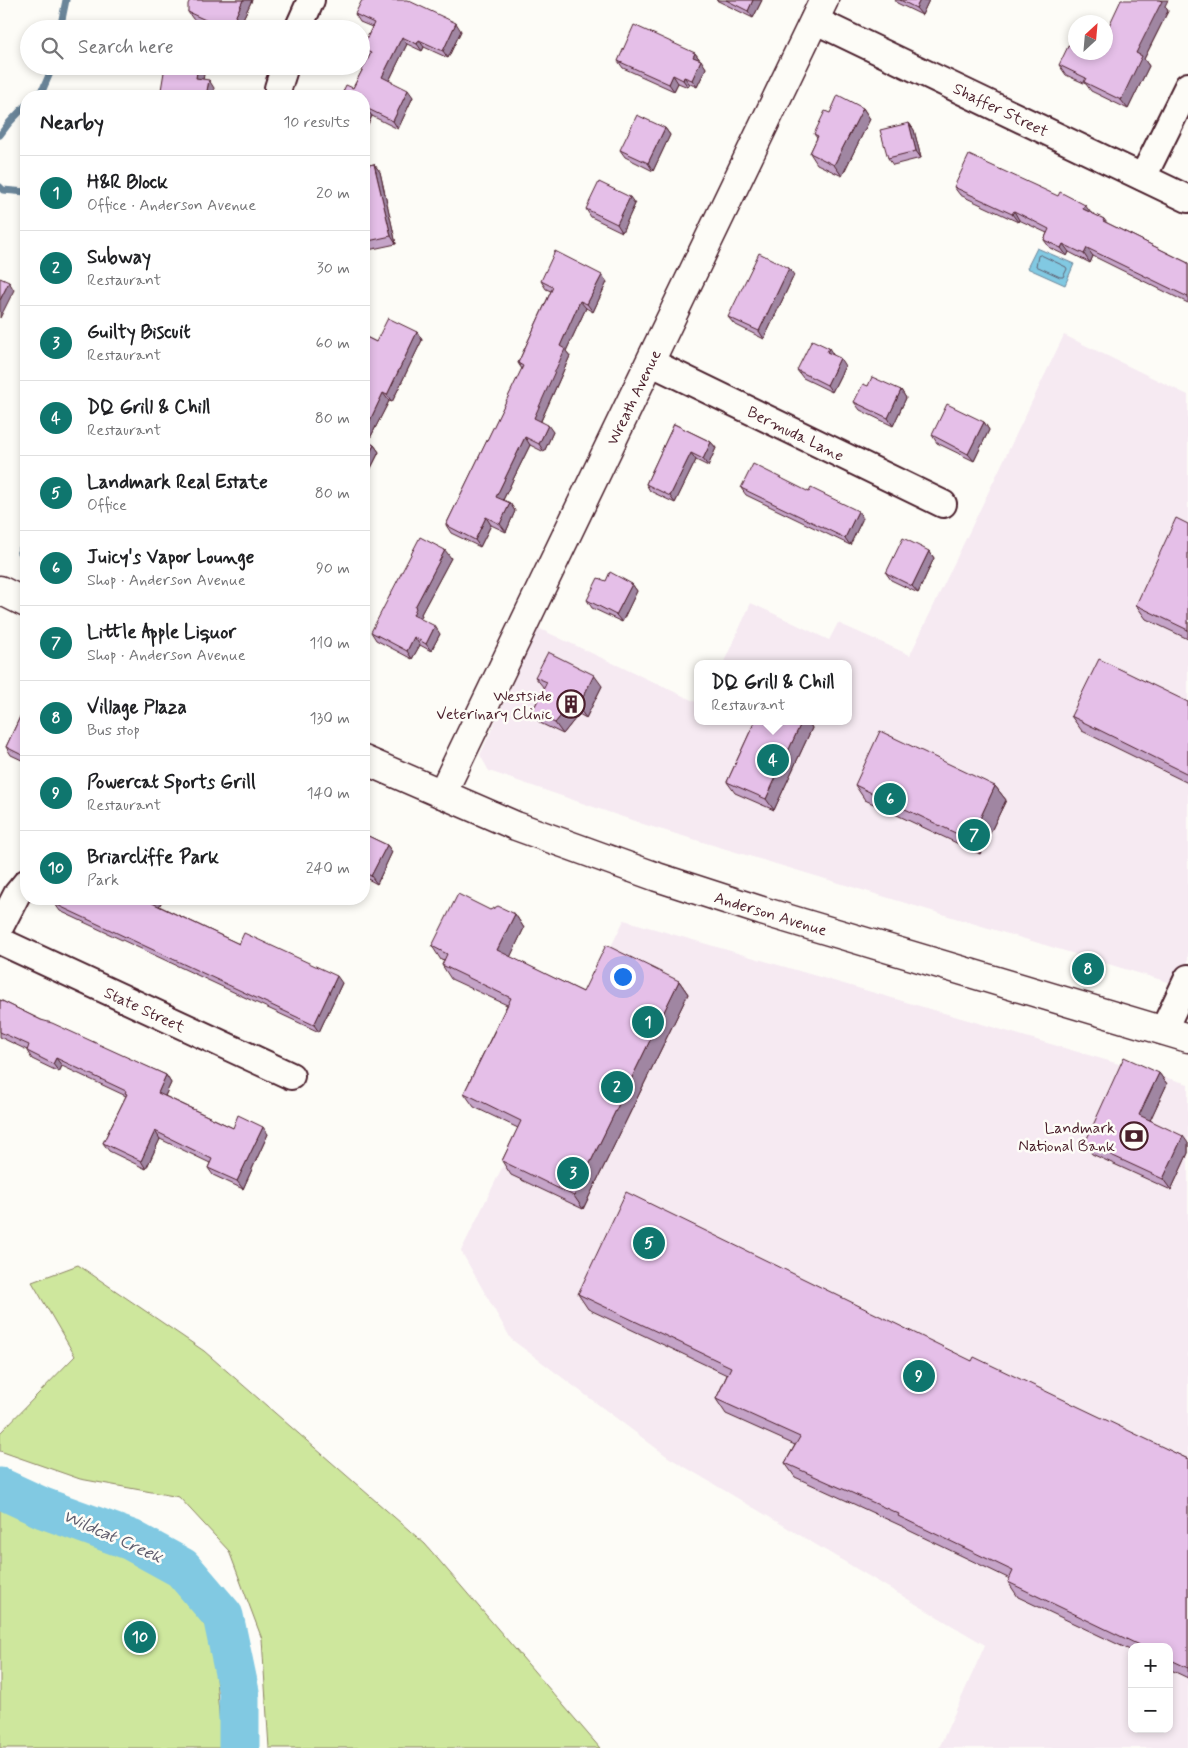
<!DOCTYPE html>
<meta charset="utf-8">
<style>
:root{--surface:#fff;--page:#f2f2f2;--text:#202124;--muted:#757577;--line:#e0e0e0;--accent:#0f766e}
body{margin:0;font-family:Mynerve,sans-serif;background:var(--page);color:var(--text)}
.controls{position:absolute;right:15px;bottom:15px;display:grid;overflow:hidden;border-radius:10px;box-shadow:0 2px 8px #0003}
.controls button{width:45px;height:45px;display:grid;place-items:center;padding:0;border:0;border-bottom:1px solid var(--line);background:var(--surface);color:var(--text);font:25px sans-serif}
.compass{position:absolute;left:1068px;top:15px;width:45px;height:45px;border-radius:50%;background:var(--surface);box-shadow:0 2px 8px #0003;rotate:26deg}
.you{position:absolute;left:622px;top:976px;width:18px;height:18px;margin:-12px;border:4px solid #fff;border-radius:50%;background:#1a73e8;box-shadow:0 0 0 8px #1a73e833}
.badge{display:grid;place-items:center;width:32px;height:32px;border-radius:50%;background:var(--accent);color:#fff;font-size:16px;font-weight:700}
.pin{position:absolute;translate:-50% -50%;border:2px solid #fff;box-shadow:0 1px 5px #0006}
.popup{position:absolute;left:694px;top:660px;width:158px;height:65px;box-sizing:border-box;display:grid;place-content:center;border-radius:10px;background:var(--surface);filter:drop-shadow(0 1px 4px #0005);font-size:16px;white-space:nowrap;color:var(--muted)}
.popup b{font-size:19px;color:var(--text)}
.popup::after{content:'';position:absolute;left:50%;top:100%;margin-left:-10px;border:10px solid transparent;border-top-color:var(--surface)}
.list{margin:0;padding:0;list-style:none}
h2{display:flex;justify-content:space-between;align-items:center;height:65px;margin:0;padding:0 20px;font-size:21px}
h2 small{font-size:16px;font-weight:400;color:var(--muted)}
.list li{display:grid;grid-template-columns:32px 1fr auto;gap:15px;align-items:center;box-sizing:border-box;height:75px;padding:0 20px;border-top:1px solid var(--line)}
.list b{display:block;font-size:19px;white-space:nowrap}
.list p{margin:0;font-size:16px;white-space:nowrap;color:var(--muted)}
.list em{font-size:16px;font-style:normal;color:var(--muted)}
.icon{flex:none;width:28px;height:28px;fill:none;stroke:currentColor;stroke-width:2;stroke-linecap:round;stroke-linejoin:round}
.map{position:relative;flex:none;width:1188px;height:1748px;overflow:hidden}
.search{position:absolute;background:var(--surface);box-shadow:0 2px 8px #0003;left:20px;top:20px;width:350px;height:55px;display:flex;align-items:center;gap:12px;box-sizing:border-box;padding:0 18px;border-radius:28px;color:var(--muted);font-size:19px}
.panel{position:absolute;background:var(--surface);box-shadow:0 2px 8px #0003;left:20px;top:90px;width:350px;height:815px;border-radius:20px}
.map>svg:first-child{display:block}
.built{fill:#f6eaf2;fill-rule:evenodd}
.green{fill:#cee79d;stroke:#8c8364}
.water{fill:#81c9e2;stroke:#6b8599}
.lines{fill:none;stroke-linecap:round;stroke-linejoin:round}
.shore{stroke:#606374;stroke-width:1}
.stream{stroke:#6b8599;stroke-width:7}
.river{stroke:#81c9e2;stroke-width:41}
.minor-casing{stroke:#4a1f2b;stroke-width:30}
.tertiary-casing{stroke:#4a1f2b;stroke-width:31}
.secondary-casing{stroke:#4a1f2b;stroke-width:31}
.minor{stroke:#fdfcf7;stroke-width:26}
.tertiary{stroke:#fdfcf7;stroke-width:28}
.secondary{stroke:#fdfcf7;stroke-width:28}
.wall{fill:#c5a4c8;stroke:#4a1f2b}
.shaded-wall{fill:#a086a2;stroke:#4a1f2b}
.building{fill:#e5bfe8;stroke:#4a1f2b}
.labels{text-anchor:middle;stroke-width:5;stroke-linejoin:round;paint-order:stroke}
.street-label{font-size:16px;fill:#4a1f2b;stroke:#fdfcf7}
.poi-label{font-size:16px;fill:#4a1f2b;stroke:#fdfcf7;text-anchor:end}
.water-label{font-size:18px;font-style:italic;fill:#5d5a6b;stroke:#fdfcf7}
</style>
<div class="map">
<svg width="1188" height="1748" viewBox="0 0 1188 1748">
<rect width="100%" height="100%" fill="#fdfcf7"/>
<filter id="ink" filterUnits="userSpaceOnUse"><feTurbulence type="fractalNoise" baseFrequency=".02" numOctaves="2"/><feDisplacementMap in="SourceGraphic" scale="10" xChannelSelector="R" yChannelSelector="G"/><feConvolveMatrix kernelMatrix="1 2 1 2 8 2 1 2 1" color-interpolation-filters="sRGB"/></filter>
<g filter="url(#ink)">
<!-- built -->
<g class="built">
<polygon points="1064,335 1188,395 1188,988 646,825 489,771 480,755 538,628 698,703 698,721 848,721 848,664 723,664 751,603 829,640 838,623 910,655"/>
<path d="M624 920 1188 1084V1748H939L985 1645 668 1457 511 1339 461 1251ZM1132 1647H1169V1729H1132Z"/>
</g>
<!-- green -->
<g class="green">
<polygon points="78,1265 204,1351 425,1544 600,1748 269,1748 262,1639 229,1551 179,1497 80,1479 0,1451 0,1433 75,1356 32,1282"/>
<polygon points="0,1509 42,1528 75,1536 79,1530 136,1548 171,1581 206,1627 215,1667 222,1748 0,1748"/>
</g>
<!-- water -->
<polygon class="water" points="1037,248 1074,264 1065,285 1027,268"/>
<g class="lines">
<!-- shore -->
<polygon class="shore" points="1041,255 1066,267 1067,269 1063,277 1060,277 1036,266 1038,256"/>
<!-- stream -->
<g class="stream">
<polyline points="60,29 66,0"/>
<polyline points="35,96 43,89 53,66"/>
<polyline points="0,135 9,123 26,105"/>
<polyline points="0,187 3,190 26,192"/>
<polyline points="20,552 26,540"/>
</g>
<!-- river -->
<polyline class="river" points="0,1488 43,1508 131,1540 182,1568 223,1616 239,1692 239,1748"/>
<!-- minor casing -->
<g class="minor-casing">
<g id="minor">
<polyline points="814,20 1188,199"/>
<polyline points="298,29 311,0"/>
<polyline points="278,96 278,88 285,66"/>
<polyline points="1143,177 1188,86"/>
<polyline points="650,362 943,504"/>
<polyline points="0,927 17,894 26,883"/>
<polyline points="0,941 291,1076"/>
<polyline points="1163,1031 1188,978"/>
</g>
</g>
<!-- tertiary casing -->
<g class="tertiary-casing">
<polyline id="tertiary" points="442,794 824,0"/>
</g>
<!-- secondary casing -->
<g class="secondary-casing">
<g id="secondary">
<polyline points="0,590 26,603"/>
<polyline points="364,760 516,826 657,877 762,911 1188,1038"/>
</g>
</g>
<!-- minor -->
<use href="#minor" class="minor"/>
<!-- tertiary -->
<use href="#tertiary" class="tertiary"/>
<!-- secondary -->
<use href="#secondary" class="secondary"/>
</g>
<!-- wall -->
<g class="wall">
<polygon points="190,0 252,0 238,29 214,29 193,19 188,12"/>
<polygon points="716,0 762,0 753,18"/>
<polygon points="895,0 929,0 922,15 897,3"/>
<polygon points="1165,6 1168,11 1144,59 1149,66 1128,109 1091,91 1086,84 1066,75 1059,65 1106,52"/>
<polygon points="355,14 461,31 448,58 424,47 422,51 407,44 389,81 413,97 398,129 372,116 364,132 364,96 353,88 369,57 367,56 362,49 372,27 360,22"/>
<polygon points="695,53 706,68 697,87 690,84 688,87 678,83 674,91 623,68 618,61"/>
<polygon points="863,108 870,119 842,176 817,164 810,153 817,138 814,134 830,113"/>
<polygon points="909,123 914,130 921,158 893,165 888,158"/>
<polygon points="665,128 670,135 653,171 625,157 620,150"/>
<polygon points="374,164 380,172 396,244 368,250 364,243 364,166"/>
<polygon points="954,187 1091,213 1104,219 1107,223 1188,263 1188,303 1093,256 1090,263 1069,252 1067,256 1050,248 1044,240 1047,233 1019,220 1018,222 960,195"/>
<polygon points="635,204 622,232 591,217 586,209"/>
<polygon points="794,275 764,339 734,324 728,317"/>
<polygon points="541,281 607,282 593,312 586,308 566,351 570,356 541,421 553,432 544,452 530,445 503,500 510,503 515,511 506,532 491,525 480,547 451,533 446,525 522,369 518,363 551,291 546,289"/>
<polygon points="417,332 422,340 392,402 389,401 368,442 374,445 379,452 370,470 364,467 364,369 365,366 364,365 364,336 376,342"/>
<polygon points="845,366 832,392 803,378 797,370"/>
<polygon points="868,386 901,390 906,398 893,426 860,410 854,402"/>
<polygon points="984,422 989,430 974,461 937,443 932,435"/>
<polygon points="674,424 711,442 716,448 708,466 696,460 675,503 650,491 646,484"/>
<polygon points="741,488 809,492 863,518 850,545 746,495"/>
<polygon points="1188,524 1188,639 1146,619 1136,605"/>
<polygon points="929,551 934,558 918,593 891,580 886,573"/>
<polygon points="451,558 421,614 422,616 420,619 440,634 431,651 420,645 412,659 376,640 371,632"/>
<polygon points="606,581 632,584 637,591 622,622 592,608 587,600"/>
<polygon points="535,677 602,686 586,718 579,714 563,734 540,723 532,712 544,688"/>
<polygon points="1188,702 1188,783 1082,731 1071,716"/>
<polygon points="26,704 26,762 11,755 6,747"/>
<polygon points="755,721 808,721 812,728 774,810 735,793 727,782"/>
<polygon points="855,785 995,786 1006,800 980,854 865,800"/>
<polygon points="364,834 387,845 392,852 377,884 364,877"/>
<polygon points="57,899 161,899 162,901 159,906 239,944 342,983 319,1032 60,911 55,904"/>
<polygon points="490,910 515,914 524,928 510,957 583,992 679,981 688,994 583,1209 511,1175 502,1161 518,1128 474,1107 464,1093 507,1005 451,979 442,965 444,961 441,960 432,946"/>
<polygon points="0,1000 41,1020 166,1075 171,1083 165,1096 233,1128 268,1134 243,1189 213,1175 208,1168 210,1163 160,1139 146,1169 109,1151 103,1143 126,1096 62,1066 59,1072 32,1059 27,1051 27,1050 0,1037"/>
<polygon points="1159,1073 1167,1084 1150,1120 1188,1143 1188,1153 1171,1190 1092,1154 1085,1143"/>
<polygon points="578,1294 972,1361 1188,1459 1188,1678 1169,1669 1169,1647 1132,1647 1132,1651 1018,1597 1008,1582 1010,1579 908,1530 906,1528 795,1477 785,1463 795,1445 726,1414 716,1399 727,1375 588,1309"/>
</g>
<!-- shaded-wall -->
<g class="shaded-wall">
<polygon points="243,0 252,0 238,29 230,29"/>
<polygon points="753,0 762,0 753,18 748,11"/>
<polygon points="920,0 929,0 922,15 916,8"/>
<polygon points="1157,0 1168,0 1165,6 1168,11 1144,59 1149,66 1128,109 1121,100 1136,53"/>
<polygon points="456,23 461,31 448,58 443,51"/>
<polygon points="402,37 407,44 387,85 382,77"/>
<polygon points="419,40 424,47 422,51 417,44"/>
<polygon points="695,53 700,60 693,57"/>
<polygon points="701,60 706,68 697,87 692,80"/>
<polygon points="198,66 203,66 205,69 202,86 196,78"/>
<polygon points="673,75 678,83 674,91 669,84"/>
<polygon points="684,77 690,84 688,87 683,80"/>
<polygon points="209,80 214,88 213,96 206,96"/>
<polygon points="408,90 413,97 398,129 393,121"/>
<polygon points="366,108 372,116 364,132 364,114"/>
<polygon points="863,108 870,119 842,176 834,165"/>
<polygon points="909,123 914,130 921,158 916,151"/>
<polygon points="665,128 670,135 653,171 648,163"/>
<polygon points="374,164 380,172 396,244 391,236"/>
<polygon points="630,197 635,204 622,232 617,224"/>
<polygon points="1085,205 1091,213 1083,209"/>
<polygon points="1014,211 1019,220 1018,222 1012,214"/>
<polygon points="1063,244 1069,252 1067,256 1061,248"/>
<polygon points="1087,248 1093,256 1090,263 1084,254"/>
<polygon points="789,268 794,275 764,339 759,331"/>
<polygon points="602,275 607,282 593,312 587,304"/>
<polygon points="9,282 14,290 0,318 0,300"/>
<polygon points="580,301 586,308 566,351 570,356 539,425 534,418 560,346"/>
<polygon points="417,332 422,340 392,402 387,395"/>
<polygon points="829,348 834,356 827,352"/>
<polygon points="840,358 845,366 832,392 827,385"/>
<polygon points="901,390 906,398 893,426 888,418"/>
<polygon points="383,393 389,401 366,446 364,443 364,433"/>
<polygon points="984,422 989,430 974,461 968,454"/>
<polygon points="548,425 553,432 544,452 539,444"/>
<polygon points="525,437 530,445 501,504 496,497"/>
<polygon points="711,442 716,448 708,466 703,459"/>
<polygon points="374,445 379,452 370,470 365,462"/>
<polygon points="691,453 696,460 675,503 670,496"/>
<polygon points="510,503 515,511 506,532 500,524"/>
<polygon points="858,511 863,518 850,545 845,538"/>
<polygon points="486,517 491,525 480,547 475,540"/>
<polygon points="445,550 451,558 421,614 422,616 418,623 413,615 415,607"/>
<polygon points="929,551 934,558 918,593 912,586"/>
<polygon points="632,584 637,591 622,622 616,615"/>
<polygon points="435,626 440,634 431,651 426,644"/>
<polygon points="414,637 420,645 412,659 407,651"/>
<polygon points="594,675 602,686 586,718 578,707"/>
<polygon points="571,703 579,714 563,734 555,723"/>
<polygon points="802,721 808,721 812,728 774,810 766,799"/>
<polygon points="995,786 1006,800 980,854 970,840"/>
<polygon points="387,845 392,852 377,884 371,876"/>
<polygon points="154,899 161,899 162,901 157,911 152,903"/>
<polygon points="515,914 524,928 507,964 497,950"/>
<polygon points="337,976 342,983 319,1032 314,1025"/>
<polygon points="679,981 688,994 583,1209 574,1196"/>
<polygon points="56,1058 62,1066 59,1072 53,1064"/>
<polygon points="1159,1073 1167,1084 1147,1127 1139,1115"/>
<polygon points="166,1075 171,1083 163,1100 158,1093"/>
<polygon points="263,1127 268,1134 243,1189 237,1181"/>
<polygon points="155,1131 160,1139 146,1169 141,1161"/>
<polygon points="1183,1136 1188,1143 1188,1153 1171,1190 1163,1179"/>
</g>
<!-- building -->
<g class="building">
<polygon points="190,0 243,0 230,29 225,29 188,12 188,4"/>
<polygon points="362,0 407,0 456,23 443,51 419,40 417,44 402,37 382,77 408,90 393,121 366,108 364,114 364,96 341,96 346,85 353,88 371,53 362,49 374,23 355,14"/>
<polygon points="726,0 753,0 748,11"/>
<polygon points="900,0 920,0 916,8"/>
<polygon points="1121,0 1159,0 1162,1 1136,53 1142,56 1121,100 1084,82 1086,78 1059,65 1075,32 1076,52 1106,52 1106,32"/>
<polygon points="634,25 695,53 693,57 701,60 692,80 684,77 683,80 673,75 669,84 618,61"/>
<polygon points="165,66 198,66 196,78 209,80 206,96 160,96"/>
<polygon points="838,95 863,108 834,165 810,153 818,136 814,134 825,111 830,113"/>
<polygon points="637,115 665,128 648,163 620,150"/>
<polygon points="909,123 916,151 888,158 880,130"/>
<polygon points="969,155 1058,196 1060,192 1085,205 1083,209 1104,219 1103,221 1188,263 1188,297 1087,248 1084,254 1063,244 1061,248 1044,240 1049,229 1014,211 1012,214 954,187"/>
<polygon points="374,164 391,236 364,242 364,166"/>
<polygon points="599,182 630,197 617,224 586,209"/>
<polygon points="555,251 602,275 587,304 580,301 560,346 565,349 534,418 548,425 539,444 525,437 496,497 510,503 500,524 486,517 475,540 446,525 523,366 518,363 553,287 541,281"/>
<polygon points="759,253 789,268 759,331 728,317"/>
<polygon points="0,278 9,282 0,300"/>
<polygon points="388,318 417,332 387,395 383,393 364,433 364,369 367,362 364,360 364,336 376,342"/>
<polygon points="812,340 829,348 827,352 840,358 827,385 797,370"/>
<polygon points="872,377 901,390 888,418 854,402 863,384 868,386"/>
<polygon points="947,404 984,422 968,454 932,435"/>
<polygon points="674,424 711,442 703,459 691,453 670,496 646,484"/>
<polygon points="364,440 374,445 365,462 364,462"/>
<polygon points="753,464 809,492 811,488 858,511 845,538 741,488"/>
<polygon points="1176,518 1188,524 1188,630 1136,605"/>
<polygon points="420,537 445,550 415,607 416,608 413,615 435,626 426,644 414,637 407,651 371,632"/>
<polygon points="903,538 929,551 912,586 886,573"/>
<polygon points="610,572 632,584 616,615 587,600 598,578 606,581"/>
<polygon points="548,652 594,675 578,707 571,703 555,723 532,712 547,682 535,677"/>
<polygon points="1099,659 1188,702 1188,774 1071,716"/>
<polygon points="26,704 26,757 6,747"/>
<polygon points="755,721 802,721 766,799 727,782"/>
<polygon points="880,731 995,786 970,840 855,785"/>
<polygon points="364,834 387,845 371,876 364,872"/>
<polygon points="458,894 490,910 498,906 515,914 497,950 583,992 606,945 679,981 574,1196 502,1161 521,1121 464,1093 511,998 442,965 447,954 432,946"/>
<polygon points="57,899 154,899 152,903 239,944 244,933 337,976 314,1025 55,904"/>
<polygon points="0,1000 41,1020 52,1023 166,1075 158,1093 233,1128 238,1115 263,1127 237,1181 208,1168 212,1159 155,1131 141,1161 103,1143 127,1094 125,1093 126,1091 56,1058 53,1064 27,1051 29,1045 0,1032"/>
<polygon points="1124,1057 1159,1073 1139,1115 1183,1136 1163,1179 1085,1143"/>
<polygon points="626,1192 972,1361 974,1357 1188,1459 1188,1668 1169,1659 1169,1647 1143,1647 1008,1582 1013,1571 898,1516 899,1514 785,1463 800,1437 716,1399 731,1367 578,1294"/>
</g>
</g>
<!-- icons -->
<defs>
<g id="building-ring" transform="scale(1.4375)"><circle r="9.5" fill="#fdfcf7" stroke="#4a1f2b" stroke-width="1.5"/><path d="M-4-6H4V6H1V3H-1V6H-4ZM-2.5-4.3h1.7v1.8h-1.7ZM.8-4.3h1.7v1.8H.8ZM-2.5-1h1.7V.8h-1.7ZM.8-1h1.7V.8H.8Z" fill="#4a1f2b"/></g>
<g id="bank-ring" transform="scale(1.4375)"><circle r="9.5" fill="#fdfcf7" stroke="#4a1f2b" stroke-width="1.5"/><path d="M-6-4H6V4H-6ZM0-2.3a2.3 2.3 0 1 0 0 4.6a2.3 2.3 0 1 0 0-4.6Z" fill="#4a1f2b"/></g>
</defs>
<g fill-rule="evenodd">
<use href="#building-ring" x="571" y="704"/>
<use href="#bank-ring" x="1134" y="1136"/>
</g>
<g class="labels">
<!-- street labels -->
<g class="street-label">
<text transform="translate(1001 109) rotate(26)" y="6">Shaffer Street</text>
<text transform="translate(633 397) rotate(-64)" y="6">Wreath Avenue</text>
<text transform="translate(796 433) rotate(26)" y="6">Bermuda Lane</text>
<text transform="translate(771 913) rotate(17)" y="6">Anderson Avenue</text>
<text transform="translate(145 1009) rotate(25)" y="6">State Street</text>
</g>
<!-- poi labels -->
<g class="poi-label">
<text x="552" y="701">Westside<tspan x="552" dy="18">Veterinary Clinic</tspan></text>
<text x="1115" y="1133">Landmark<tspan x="1115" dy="18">National Bank</tspan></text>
</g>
<!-- water labels -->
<g class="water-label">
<text transform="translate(113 1536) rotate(24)" y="6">Wildcat Creek</text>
</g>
</g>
</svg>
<div class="controls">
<button>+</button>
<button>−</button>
</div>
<svg class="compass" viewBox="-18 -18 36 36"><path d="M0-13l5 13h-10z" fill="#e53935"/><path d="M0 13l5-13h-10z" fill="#757577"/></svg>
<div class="you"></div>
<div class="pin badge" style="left:648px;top:1022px">1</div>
<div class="pin badge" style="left:617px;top:1087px">2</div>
<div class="pin badge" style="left:573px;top:1173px">3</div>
<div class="pin badge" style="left:773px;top:760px">4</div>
<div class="popup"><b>DQ Grill &amp; Chill</b>Restaurant</div>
<div class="pin badge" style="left:649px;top:1243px">5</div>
<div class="pin badge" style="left:890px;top:799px">6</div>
<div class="pin badge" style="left:974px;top:835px">7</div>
<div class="pin badge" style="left:1088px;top:969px">8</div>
<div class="pin badge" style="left:919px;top:1376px">9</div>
<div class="pin badge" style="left:140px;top:1637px">10</div>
<div class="search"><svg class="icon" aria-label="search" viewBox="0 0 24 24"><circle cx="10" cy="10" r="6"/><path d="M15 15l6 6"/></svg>Search here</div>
<section class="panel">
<h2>Nearby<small>10 results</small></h2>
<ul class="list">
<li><span class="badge">1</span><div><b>H&amp;R Block</b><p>Office · Anderson Avenue</p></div><em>20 m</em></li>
<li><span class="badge">2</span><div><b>Subway</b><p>Restaurant</p></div><em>30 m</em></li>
<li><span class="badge">3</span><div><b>Guilty Biscuit</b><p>Restaurant</p></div><em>60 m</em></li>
<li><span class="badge">4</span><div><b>DQ Grill &amp; Chill</b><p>Restaurant</p></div><em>80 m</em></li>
<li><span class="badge">5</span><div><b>Landmark Real Estate</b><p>Office</p></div><em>80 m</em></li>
<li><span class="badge">6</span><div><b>Juicy's Vapor Lounge</b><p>Shop · Anderson Avenue</p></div><em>90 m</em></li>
<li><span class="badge">7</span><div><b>Little Apple Liquor</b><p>Shop · Anderson Avenue</p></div><em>110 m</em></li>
<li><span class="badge">8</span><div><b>Village Plaza</b><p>Bus stop</p></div><em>130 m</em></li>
<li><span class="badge">9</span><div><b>Powercat Sports Grill</b><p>Restaurant</p></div><em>140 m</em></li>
<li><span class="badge">10</span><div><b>Briarcliffe Park</b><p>Park</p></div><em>240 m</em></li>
</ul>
</section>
</div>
